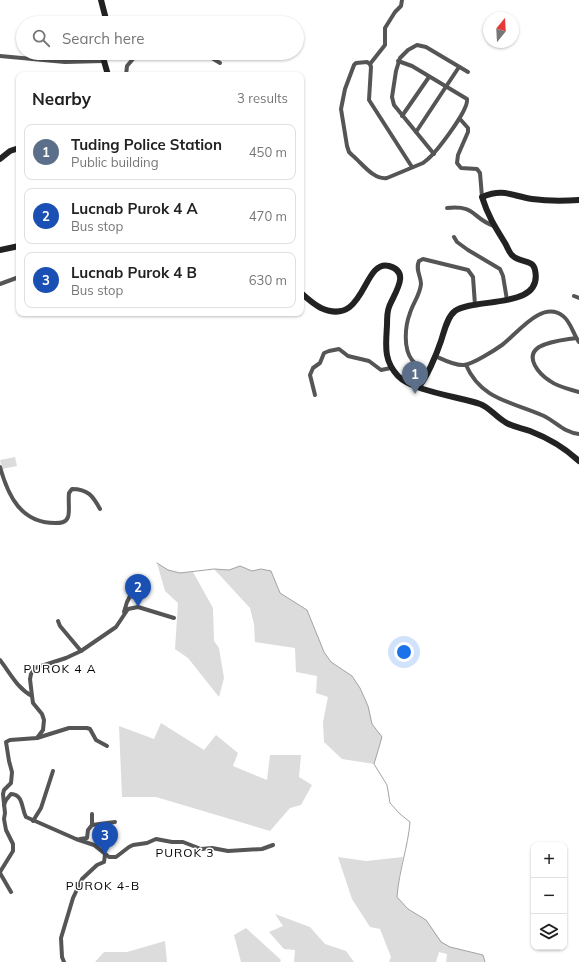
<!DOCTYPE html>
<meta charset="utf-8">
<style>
:root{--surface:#fff;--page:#f2f2f2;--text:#222;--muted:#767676;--line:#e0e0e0;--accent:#0f766e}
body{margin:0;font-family:Mulish,sans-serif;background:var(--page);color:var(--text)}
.controls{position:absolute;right:12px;bottom:12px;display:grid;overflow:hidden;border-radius:8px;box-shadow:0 1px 3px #0004}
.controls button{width:36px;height:36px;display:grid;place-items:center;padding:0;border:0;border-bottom:1px solid var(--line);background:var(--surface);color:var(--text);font:20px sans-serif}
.compass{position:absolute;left:483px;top:12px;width:36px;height:36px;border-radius:50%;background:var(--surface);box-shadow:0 1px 3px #0004;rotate:18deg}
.you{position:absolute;left:404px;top:652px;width:14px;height:14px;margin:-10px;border:3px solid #fff;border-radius:50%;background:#1a73e8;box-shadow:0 0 0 6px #1a73e833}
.badge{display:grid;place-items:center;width:26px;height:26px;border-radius:50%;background:var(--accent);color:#fff;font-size:13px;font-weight:700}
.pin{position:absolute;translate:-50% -33px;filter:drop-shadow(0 1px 2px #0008)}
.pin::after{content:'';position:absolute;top:21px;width:14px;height:12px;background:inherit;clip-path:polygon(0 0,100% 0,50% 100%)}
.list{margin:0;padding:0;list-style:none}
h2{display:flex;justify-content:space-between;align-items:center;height:52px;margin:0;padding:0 16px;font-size:17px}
h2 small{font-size:13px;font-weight:400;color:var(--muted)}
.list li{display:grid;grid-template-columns:26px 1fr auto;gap:12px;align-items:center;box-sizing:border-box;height:56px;margin:0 8px 8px;padding:0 8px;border:1px solid var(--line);border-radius:8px}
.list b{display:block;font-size:15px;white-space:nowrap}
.list p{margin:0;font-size:13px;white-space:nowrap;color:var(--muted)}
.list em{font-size:13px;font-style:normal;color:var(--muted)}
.icon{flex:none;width:22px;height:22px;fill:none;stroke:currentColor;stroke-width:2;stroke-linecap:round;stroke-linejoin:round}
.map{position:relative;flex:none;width:579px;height:962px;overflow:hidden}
.search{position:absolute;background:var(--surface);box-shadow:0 1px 3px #0004;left:16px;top:16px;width:288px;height:44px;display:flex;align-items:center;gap:10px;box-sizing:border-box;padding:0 14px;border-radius:22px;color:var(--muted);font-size:15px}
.panel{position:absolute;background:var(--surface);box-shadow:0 1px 3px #0004;left:16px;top:72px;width:288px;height:244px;border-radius:8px}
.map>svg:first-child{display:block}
.green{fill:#dcdcdc}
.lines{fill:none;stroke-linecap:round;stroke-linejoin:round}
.stream{stroke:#a3a3a3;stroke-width:1}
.street{stroke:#555;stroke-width:4}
.secondary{stroke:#222;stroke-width:6}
.labels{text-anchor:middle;stroke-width:3;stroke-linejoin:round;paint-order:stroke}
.neighbourhood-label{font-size:12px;letter-spacing:1px;fill:#000;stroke:#fff}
</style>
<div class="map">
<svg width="579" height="962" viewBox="0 0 579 962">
<rect width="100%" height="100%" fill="#fff"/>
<!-- green -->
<g class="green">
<polygon points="15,457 17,466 2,469 0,460"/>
<path d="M157 563C171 572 176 574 193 572L213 608 214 641 219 648 224 678 219 697 188 658 175 649 178 603 165 591Z"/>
<polygon points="240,566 252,571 261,569 271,571 280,593 307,610 324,652 331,662 352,676 360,688 368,706 372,724 382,737 374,764 342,759 324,742 323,722 328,697 316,693 317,676 296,672 295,648 255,642 254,624 250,608 214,569 229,570"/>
<polygon points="161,723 204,750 216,735 238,753 233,766 267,780 270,755 301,755 299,777 312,785 301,805 290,808 270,831 156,797 122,797 119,726 154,739"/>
<polygon points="338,857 366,861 403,857 399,878 397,897 408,909 426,920 442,942 450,947 483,955 485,962 446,962 447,954 439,952 436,962 389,962 391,957 380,929 370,927 352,899"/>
<polygon points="275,914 310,927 325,944 346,951 354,962 294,962 295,950 284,949 269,932 283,926"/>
<polygon points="246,928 281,960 280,962 241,962 234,935"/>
<polygon points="165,941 167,962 95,962 104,952 127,952"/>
</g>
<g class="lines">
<!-- stream -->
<path class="stream" d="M157 563 168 570 180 573 214 569 229 570 240 566 252 571 261 569 271 571 280 593 307 610 324 652 331 662 352 676 360 688 368 706 372 724 382 737 374 764 387 785 390 803 400 814 410 822C408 847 399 870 397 897L408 909 426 920 441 942 450 947 483 955 485 962"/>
<!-- street -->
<g class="street">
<path d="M159 53C168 57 178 56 187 53"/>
<polyline points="204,53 220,63"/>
<polyline points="0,56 65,62 104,61"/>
<path d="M398 61 412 66 467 99C469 110 437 151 428 159L423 163 387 178C373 180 362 163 352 155L349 152 347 146 341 109 345 89 354 65 356 63 367 62 370 64 371 67 369 100 412 167"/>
<polyline points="370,64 385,45 385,28 395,12 401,6 402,0"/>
<polyline points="126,75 127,66 138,53"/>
<polyline points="402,116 429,77"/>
<polyline points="460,119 468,128 468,132 458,155 457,163 461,168 477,169 480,173 482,197"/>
<polyline points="416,132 459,67"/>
<polyline points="434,154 394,105 392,97 396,71 400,58 408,50 417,45 426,47 468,72"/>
<path d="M447 208C477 205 471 218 494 226"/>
<polyline points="454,237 457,242 468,250 500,269 503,276 507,300"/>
<polyline points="0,284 19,277"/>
<polyline points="574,296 579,298"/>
<path d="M576 338C564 340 550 341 539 347 524 357 539 374 550 381 558 387 569 389 579 392"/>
<path d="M435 356C444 360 455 366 464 365 473 364 495 350 502 345 517 334 542 299 563 316 571 322 573 334 579 342"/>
<path d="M466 365C481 400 513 402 544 416 556 422 565 433 579 434"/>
<path d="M427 371C422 368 416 365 412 360 403 348 405 326 410 313 413 303 420 295 421 284 421 276 415 269 419 261L423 259 468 270 473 277 475 305"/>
<polyline points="315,395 310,375 313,368 320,363 324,353 329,351 339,349 348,356 369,361 381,370 391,368"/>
<path d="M0 467C8 496 21 523 55 523 60 523 66 523 68 517 70 513 68 499 69 493L72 489C88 489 93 496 100 509"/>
<polyline points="124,612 127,602 138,580"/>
<polyline points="58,621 60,626 81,651"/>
<path d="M0 660C10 673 17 688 32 696"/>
<polyline points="37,738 69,728 87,728 90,729 96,740 107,746"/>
<path d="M4 805 6 800 11 794C24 795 21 808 26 817L76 839 94 845 109 857H116L129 847 133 845 147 843 156 839 172 842H183L201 849 212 848 228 851 262 849 273 845"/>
<polyline points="92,814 92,825"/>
<polyline points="33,821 41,808 53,771"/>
<polyline points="80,839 87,838 88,830 92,825 115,822"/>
<polyline points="0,872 13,851 13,844 6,830 4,819 5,813 3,794 4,790 11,783 12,772 9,761 6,742 10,740 37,738 43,730 44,720 42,714 33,703 32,696 30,679 31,674 35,668 66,658 81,651 116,627 128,609 138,607 174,618"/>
<polyline points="0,873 11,892"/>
<polyline points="64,962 62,957 61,938 73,898 82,879 97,865 104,862 105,855"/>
</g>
<!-- secondary -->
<g class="secondary">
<polyline points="101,0 107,23"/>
<polyline points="103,53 104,61 108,75"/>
<polyline points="0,159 10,151 19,148"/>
<polyline points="0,250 19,246"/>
<path d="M301 293C307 298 313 304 321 308 366 328 362 259 389 266 412 272 393 295 389 307 387 312 387 319 387 325 386 345 383 360 398 376 412 391 460 397 480 404 489 407 496 417 505 422 512 427 522 428 530 431 548 438 565 448 579 461"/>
<path d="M418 387C426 380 437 353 441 341 444 332 447 317 455 311 475 297 544 310 535 270 533 259 520 263 513 256 509 253 508 248 505 243 495 227 488 216 482 197 504 188 512 196 532 199 547 201 563 201 579 200"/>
</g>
</g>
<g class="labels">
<!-- neighbourhood labels -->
<g class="neighbourhood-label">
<text x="60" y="673">PUROK 4 A</text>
<text x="185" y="857">PUROK 3</text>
<text x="103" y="890">PUROK 4-B</text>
</g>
</g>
</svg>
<div class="controls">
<button>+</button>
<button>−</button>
<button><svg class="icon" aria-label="layers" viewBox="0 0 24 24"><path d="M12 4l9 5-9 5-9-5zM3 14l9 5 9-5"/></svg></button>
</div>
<svg class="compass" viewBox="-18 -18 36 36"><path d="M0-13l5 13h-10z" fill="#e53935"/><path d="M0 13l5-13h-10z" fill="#767676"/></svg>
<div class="you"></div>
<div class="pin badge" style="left:415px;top:394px;background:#5c6f8a">1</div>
<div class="pin badge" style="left:138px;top:607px;background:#1a4fb4">2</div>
<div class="pin badge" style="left:105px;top:855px;background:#1a4fb4">3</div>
<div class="search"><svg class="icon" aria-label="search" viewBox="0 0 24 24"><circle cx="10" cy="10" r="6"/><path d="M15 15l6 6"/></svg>Search here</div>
<section class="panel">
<h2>Nearby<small>3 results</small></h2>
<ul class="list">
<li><span class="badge" style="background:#5c6f8a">1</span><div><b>Tuding Police Station</b><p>Public building</p></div><em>450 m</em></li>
<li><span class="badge" style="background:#1a4fb4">2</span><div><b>Lucnab Purok 4 A</b><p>Bus stop</p></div><em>470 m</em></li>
<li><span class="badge" style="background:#1a4fb4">3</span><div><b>Lucnab Purok 4 B</b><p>Bus stop</p></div><em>630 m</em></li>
</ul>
</section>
</div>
